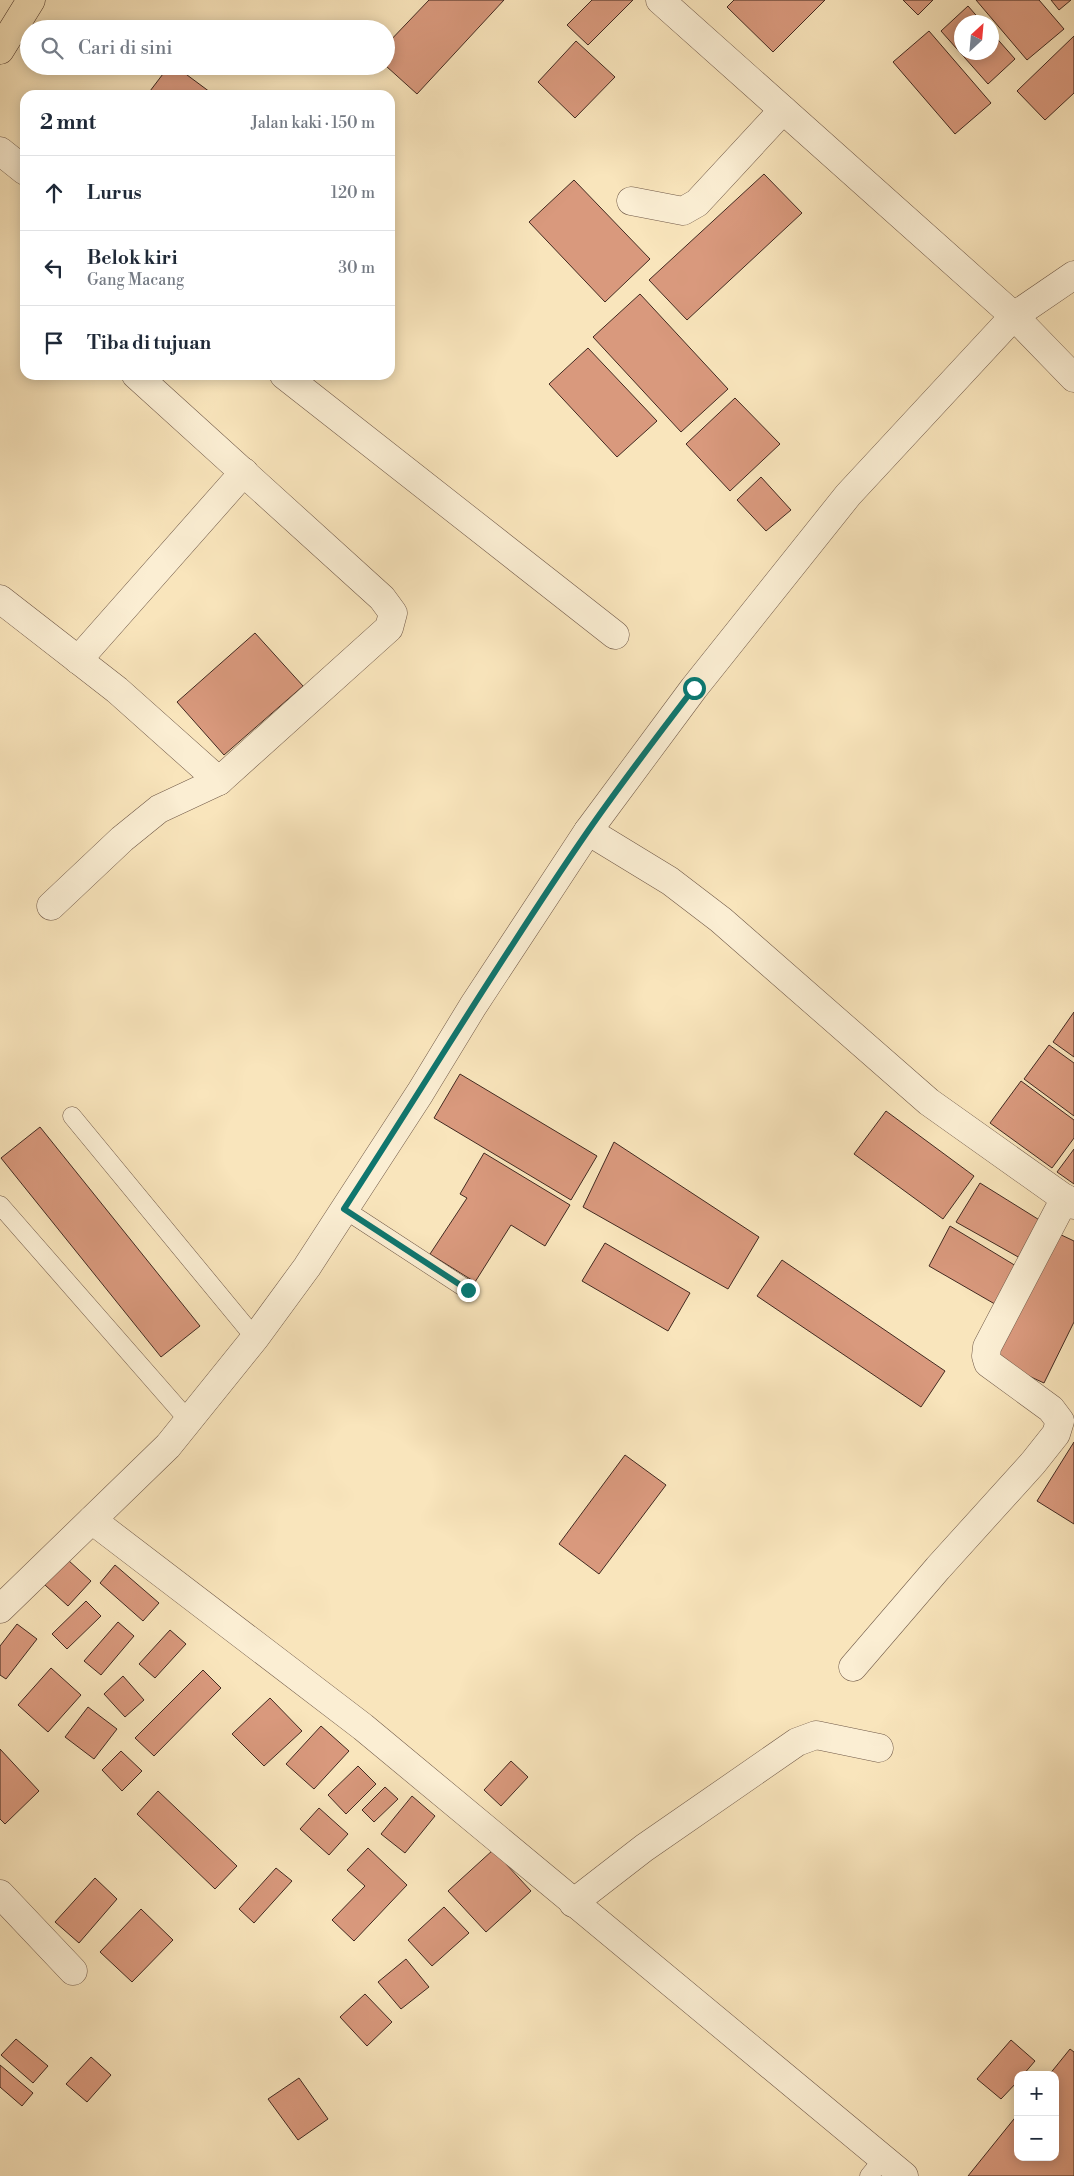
<!DOCTYPE html>
<html lang="id">
<meta charset="utf-8">
<style>
:root{--surface:#fff;--page:#f6f6f7;--text:#1f2937;--muted:#747a83;--line:#e0e1e3}
body{margin:0;font-family:"Libre Bodoni",serif;background:var(--page);color:var(--text)}
.controls{position:absolute;right:15px;bottom:15px;display:grid;overflow:hidden;border-radius:10px;box-shadow:0 2px 12px #0003}
.controls button{width:45px;height:45px;display:grid;place-items:center;padding:0;border:0;border-bottom:1px solid var(--line);background:var(--surface);color:var(--text);font:25px sans-serif}
.compass{position:absolute;left:954px;top:15px;width:45px;height:45px;border-radius:50%;background:var(--surface);box-shadow:0 2px 12px #0003;rotate:26deg}
.stop{position:absolute;width:15px;height:15px;margin:-11px;border:4px solid #0f766e;border-radius:50%;background:#fff}
.stop.end{background:#0f766e;border-color:#fff;box-shadow:0 1px 5px #0008}
.list{margin:0;padding:0;list-style:none}
h2{display:flex;justify-content:space-between;align-items:center;height:65px;margin:0;padding:0 20px;font-size:21px}
h2 small{font-size:16px;font-weight:400;color:var(--muted)}
.list li{display:grid;grid-template-columns:32px 1fr auto;gap:15px;align-items:center;box-sizing:border-box;height:75px;padding:0 20px;border-top:1px solid var(--line)}
.list b{display:block;font-size:19px;white-space:nowrap}
.list p{margin:0;font-size:16px;white-space:nowrap;color:var(--muted)}
.list em{font-size:16px;font-style:normal;color:var(--muted)}
.icon{flex:none;width:28px;height:28px;fill:none;stroke:currentColor;stroke-width:2;stroke-linecap:round;stroke-linejoin:round}
.map{position:relative;flex:none;width:1074px;height:2176px;overflow:hidden}
.search{position:absolute;background:var(--surface);box-shadow:0 2px 12px #0003;left:20px;top:20px;width:375px;height:55px;display:flex;align-items:center;gap:12px;box-sizing:border-box;padding:0 18px;border-radius:28px;color:var(--muted);font-size:19px}
.panel{position:absolute;background:var(--surface);box-shadow:0 2px 12px #0003;left:20px;top:90px;width:375px;height:290px;border-radius:15px}
.map>svg:first-child{display:block}
.building{fill:#d9997d;stroke:#422a21}
.lines{fill:none;stroke-linecap:round;stroke-linejoin:round}
.service-casing{stroke:#705948;stroke-width:19}
.minor-casing{stroke:#705948;stroke-width:29}
.primary-casing{stroke:#422a21;stroke-width:29}
.service{stroke:#fbeed3;stroke-width:18}
.minor{stroke:#fbeed3;stroke-width:28}
.primary{stroke:#f9e5bc;stroke-width:28}
.route{stroke:#0f766e;stroke-width:6}
</style>
<div class="map">
<svg width="1074" height="2176" viewBox="0 0 1074 2176">
<rect width="100%" height="100%" fill="#f9e5bc"/>
<filter id="stains"><feTurbulence type="fractalNoise" baseFrequency=".004" numOctaves="4"/><feColorMatrix values="0 0 0 0 .2 0 0 0 0 .09 0 0 0 0 .02 0 0 0 .5 -.17"/></filter>
<radialGradient id="worn" r=".72"><stop offset=".6" stop-color="#630" stop-opacity="0"/><stop offset="1" stop-color="#630" stop-opacity=".3"/></radialGradient>
<!-- building -->
<g class="building">
<polygon points="429,0 504,0 417,94 386,66 386,45"/>
<polygon points="592,0 633,0 588,45 567,25"/>
<polygon points="734,0 825,0 773,52 727,7"/>
<polygon points="903,0 933,0 918,15"/>
<polygon points="976,0 1039,0 1064,29 1027,60"/>
<polygon points="1051,0 1071,0 1059,10"/>
<polygon points="968,6 982,22 962,22 962,52 992,52 992,33 1015,59 988,84 941,31"/>
<polygon points="929,31 991,103 955,134 893,62"/>
<polygon points="1074,36 1074,93 1045,120 1017,91"/>
<polygon points="576,41 615,77 575,118 538,82"/>
<polygon points="169,66 175,66 214,95 147,95"/>
<polygon points="764,174 802,213 687,320 649,280"/>
<polygon points="574,180 650,259 605,302 529,222"/>
<polygon points="640,294 728,389 681,432 593,337"/>
<polygon points="588,348 657,421 617,457 549,384"/>
<polygon points="735,398 780,444 730,491 686,444"/>
<polygon points="761,477 791,510 766,531 737,500"/>
<polygon points="255,633 303,686 224,755 177,702"/>
<polygon points="1074,1012 1074,1057 1053,1042"/>
<polygon points="1049,1045 1074,1063 1074,1116 1024,1079"/>
<polygon points="460,1074 597,1156 571,1200 434,1118"/>
<polygon points="1021,1081 1074,1120 1074,1138 1052,1168 990,1123"/>
<polygon points="886,1111 974,1176 943,1219 854,1154"/>
<polygon points="40,1127 200,1326 161,1357 1,1158"/>
<polygon points="614,1142 759,1237 728,1289 583,1207"/>
<polygon points="1074,1149 1074,1184 1057,1172"/>
<polygon points="484,1153 570,1205 545,1246 511,1225 475,1282 430,1254 467,1198 460,1194"/>
<polygon points="980,1183 1041,1221 1020,1258 956,1222"/>
<polygon points="950,1226 1021,1269 1000,1307 929,1266"/>
<polygon points="1055,1232 1074,1241 1074,1322 1044,1383 994,1360"/>
<polygon points="605,1243 690,1293 668,1331 582,1281"/>
<polygon points="782,1260 945,1371 921,1407 757,1296"/>
<polygon points="1074,1442 1074,1524 1037,1501"/>
<polygon points="625,1455 666,1485 599,1574 559,1544"/>
<polygon points="68,1560 91,1581 68,1606 45,1585"/>
<polygon points="115,1565 159,1603 143,1621 100,1583"/>
<polygon points="86,1601 101,1616 67,1649 52,1634"/>
<polygon points="118,1622 134,1636 101,1675 84,1661"/>
<polygon points="17,1624 37,1639 6,1679 0,1675 0,1646"/>
<polygon points="170,1630 186,1644 155,1678 139,1664"/>
<polygon points="51,1668 81,1695 48,1732 18,1705"/>
<polygon points="203,1670 221,1688 154,1756 135,1738"/>
<polygon points="123,1676 144,1700 125,1717 104,1694"/>
<polygon points="270,1698 302,1731 264,1766 232,1734"/>
<polygon points="88,1707 117,1729 94,1759 65,1737"/>
<polygon points="321,1726 349,1751 314,1789 286,1764"/>
<polygon points="0,1749 39,1791 5,1824 0,1819"/>
<polygon points="121,1751 142,1771 122,1791 102,1770"/>
<polygon points="511,1761 528,1777 501,1806 484,1790"/>
<polygon points="358,1766 376,1784 346,1814 328,1795"/>
<polygon points="385,1787 398,1799 374,1822 362,1810"/>
<polygon points="158,1791 237,1866 215,1889 137,1814"/>
<polygon points="412,1796 435,1816 405,1853 381,1834"/>
<polygon points="319,1808 348,1834 329,1855 300,1829"/>
<polygon points="368,1848 407,1885 354,1941 332,1920 365,1886 347,1870"/>
<polygon points="493,1850 531,1891 486,1932 448,1891"/>
<polygon points="276,1868 292,1881 254,1923 239,1909"/>
<polygon points="95,1878 117,1899 79,1943 55,1922"/>
<polygon points="444,1907 469,1933 432,1966 408,1940"/>
<polygon points="141,1909 173,1940 132,1982 100,1952"/>
<polygon points="406,1959 429,1987 401,2009 378,1982"/>
<polygon points="365,1994 392,2022 367,2046 340,2017"/>
<polygon points="16,2039 48,2066 33,2083 1,2055"/>
<polygon points="1011,2040 1035,2061 1023,2075 1018,2075 1018,2081 1001,2099 977,2079"/>
<polygon points="1070,2049 1074,2052 1074,2176 968,2176 1018,2114 1018,2157 1055,2157 1055,2075 1049,2075"/>
<polygon points="91,2057 111,2075 87,2102 66,2084"/>
<polygon points="0,2065 33,2093 22,2106 0,2087"/>
<polygon points="299,2078 328,2119 298,2140 268,2099"/>
</g>
<g class="lines">
<!-- service casing -->
<g class="service-casing">
<g id="service">
<polyline points="72,1116 255,1338"/>
<polyline points="0,1205 189,1421"/>
<polyline points="344,1209 468,1290"/>
<polyline points="869,2176 883,2159"/>
</g>
</g>
<!-- minor casing -->
<g class="minor-casing">
<g id="minor">
<polyline points="660,0 1014,316 1074,378"/>
<polyline points="0,151 25,171"/>
<polyline points="631,201 683,211 697,203 783,110"/>
<polyline points="284,375 615,635"/>
<polyline points="0,599 117,690 219,781 389,628 393,613 382,598 136,375"/>
<polyline points="78,660 244,472"/>
<polyline points="588,831 670,881 721,920 929,1102 1074,1205"/>
<polyline points="51,906 122,839 159,809 219,781"/>
<polyline points="92,1520 363,1727 904,2176"/>
<polyline points="0,1609 168,1446 255,1338 307,1267 420,1093 473,1006 588,831 694,688 848,495 1014,316 1074,275"/>
<polyline points="853,1667 938,1568 1033,1463 1056,1434 1060,1421 1051,1409 988,1363 986,1356 987,1347 1065,1198"/>
<polyline points="0,1894 73,1971"/>
<polyline points="573,1903 644,1848 797,1742 816,1735 879,1748"/>
</g>
</g>
<!-- primary casing -->
<g class="primary-casing">
<polyline id="primary" points="0,50 31,0"/>
</g>
<!-- service -->
<use href="#service" class="service"/>
<!-- minor -->
<use href="#minor" class="minor"/>
<!-- primary -->
<use href="#primary" class="primary"/>
</g>
<g class="lines">
<!-- route -->
<path class="route" d="M468 1290 344 1209C426 1083 503 954 588 831 622 782 658 735 694 688"/>
</g>
<rect width="100%" height="100%" filter="url(#stains)"/>
<rect width="100%" height="100%" fill="url(#worn)"/>
</svg>
<div class="controls">
<button>+</button>
<button>−</button>
</div>
<svg class="compass" viewBox="-18 -18 36 36"><path d="M0-13l5 13h-10z" fill="#e53935"/><path d="M0 13l5-13h-10z" fill="#747a83"/></svg>
<div class="stop" style="left:694px;top:688px"></div>
<div class="stop end" style="left:468px;top:1290px"></div>
<div class="search"><svg class="icon" aria-label="search" viewBox="0 0 24 24"><circle cx="10" cy="10" r="6"/><path d="M15 15l6 6"/></svg>Cari di sini</div>
<section class="panel">
<h2>2 mnt<small>Jalan kaki · 150 m</small></h2>
<ul class="list">
<li><svg class="icon" aria-label="ahead" viewBox="0 0 24 24"><path d="M12 20V5M6 11l6-6 6 6"/></svg><div><b>Lurus</b></div><em>120 m</em></li>
<li><svg class="icon" aria-label="left" viewBox="0 0 24 24"><path d="M17 20v-9H6M10 6l-5 5 5 5"/></svg><div><b>Belok kiri</b><p>Gang Macang</p></div><em>30 m</em></li>
<li><svg class="icon" aria-label="arrive" viewBox="0 0 24 24"><path d="M6 21V4h12l-3 4 3 4H6"/></svg><div><b>Tiba di tujuan</b></div></li>
</ul>
</section>
</div>
